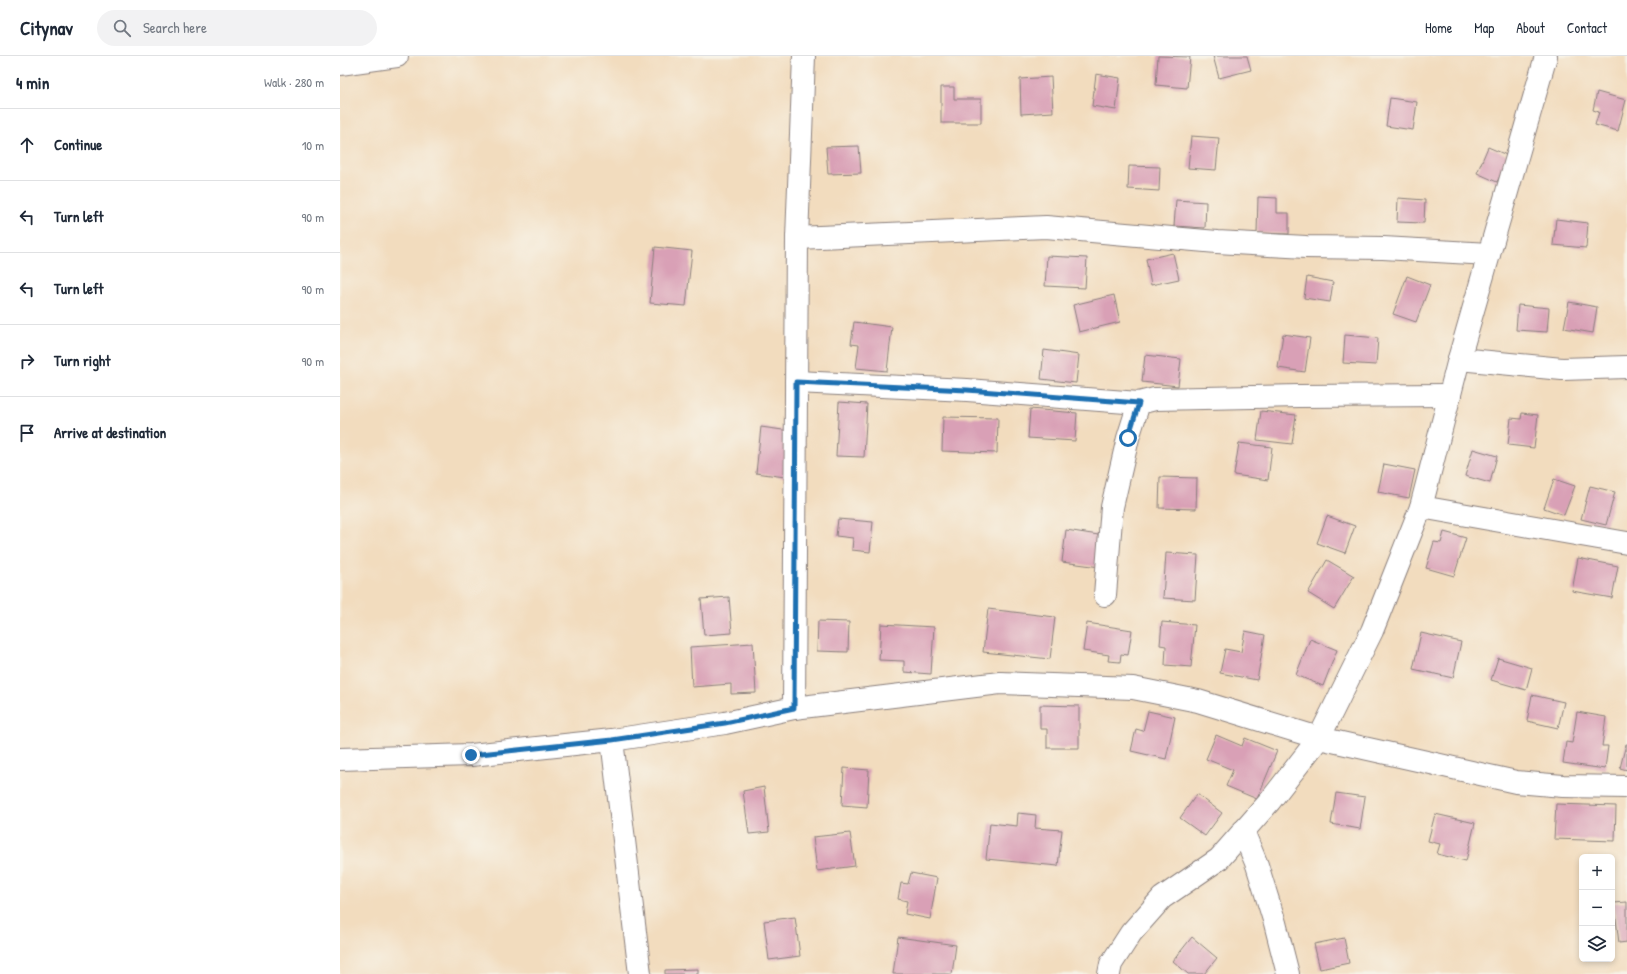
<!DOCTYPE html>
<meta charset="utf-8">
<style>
:root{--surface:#fff;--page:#f2f2f3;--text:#1f2937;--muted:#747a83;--line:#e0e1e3}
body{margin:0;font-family:"Patrick Hand",sans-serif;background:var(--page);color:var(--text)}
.controls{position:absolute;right:12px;bottom:12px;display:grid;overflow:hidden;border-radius:6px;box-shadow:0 2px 6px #0003}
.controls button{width:36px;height:36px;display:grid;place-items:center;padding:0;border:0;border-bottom:1px solid var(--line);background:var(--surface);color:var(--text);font:20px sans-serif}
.stop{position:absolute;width:12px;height:12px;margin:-9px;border:3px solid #1f6fb2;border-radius:50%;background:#fff}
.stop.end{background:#1f6fb2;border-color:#fff;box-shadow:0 1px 4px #0008}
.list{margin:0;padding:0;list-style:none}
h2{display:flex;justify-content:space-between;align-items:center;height:52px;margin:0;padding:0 16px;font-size:17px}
h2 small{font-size:13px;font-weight:400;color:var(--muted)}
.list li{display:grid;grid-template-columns:26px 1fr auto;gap:12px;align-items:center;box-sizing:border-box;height:72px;padding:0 16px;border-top:1px solid var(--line)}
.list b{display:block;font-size:15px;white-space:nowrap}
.list em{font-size:13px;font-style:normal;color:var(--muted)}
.icon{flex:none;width:22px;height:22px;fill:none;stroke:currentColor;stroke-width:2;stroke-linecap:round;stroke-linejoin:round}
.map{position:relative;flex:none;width:1287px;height:918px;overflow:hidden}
header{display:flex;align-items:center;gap:24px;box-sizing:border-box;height:56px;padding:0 20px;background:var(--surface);border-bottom:1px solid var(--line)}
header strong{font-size:19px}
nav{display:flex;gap:22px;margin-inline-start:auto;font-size:14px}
.search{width:280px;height:36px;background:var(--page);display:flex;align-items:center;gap:10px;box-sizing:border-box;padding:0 14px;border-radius:22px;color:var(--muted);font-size:15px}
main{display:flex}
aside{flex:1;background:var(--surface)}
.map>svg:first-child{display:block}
.building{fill:#d9a0b6}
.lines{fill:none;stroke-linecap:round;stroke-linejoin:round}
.street-casing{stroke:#8a7f7c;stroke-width:24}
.street{stroke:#fff;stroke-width:22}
.route{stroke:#1f6fb2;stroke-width:5}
</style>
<header>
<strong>Citynav</strong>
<div class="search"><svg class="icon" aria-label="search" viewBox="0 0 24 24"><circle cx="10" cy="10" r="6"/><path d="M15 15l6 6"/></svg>Search here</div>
<nav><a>Home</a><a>Map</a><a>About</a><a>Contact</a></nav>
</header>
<main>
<aside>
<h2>4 min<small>Walk · 280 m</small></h2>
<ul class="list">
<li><svg class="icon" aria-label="ahead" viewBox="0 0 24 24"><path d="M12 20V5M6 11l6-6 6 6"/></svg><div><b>Continue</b></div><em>10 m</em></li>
<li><svg class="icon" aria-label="left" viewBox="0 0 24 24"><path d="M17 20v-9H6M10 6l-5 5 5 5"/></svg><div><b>Turn left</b></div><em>90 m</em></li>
<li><svg class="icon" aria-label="left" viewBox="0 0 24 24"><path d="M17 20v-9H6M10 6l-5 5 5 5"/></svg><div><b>Turn left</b></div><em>90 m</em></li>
<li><svg class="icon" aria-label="right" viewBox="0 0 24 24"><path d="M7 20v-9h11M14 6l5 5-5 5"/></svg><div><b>Turn right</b></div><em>90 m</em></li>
<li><svg class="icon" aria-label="arrive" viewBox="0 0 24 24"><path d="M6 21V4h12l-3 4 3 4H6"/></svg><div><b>Arrive at destination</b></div></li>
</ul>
</aside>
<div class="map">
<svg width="1287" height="918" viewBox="0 0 1287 918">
<rect width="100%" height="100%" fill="#f7f3e8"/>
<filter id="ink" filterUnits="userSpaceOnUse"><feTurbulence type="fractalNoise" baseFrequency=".025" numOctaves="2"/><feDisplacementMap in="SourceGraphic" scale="8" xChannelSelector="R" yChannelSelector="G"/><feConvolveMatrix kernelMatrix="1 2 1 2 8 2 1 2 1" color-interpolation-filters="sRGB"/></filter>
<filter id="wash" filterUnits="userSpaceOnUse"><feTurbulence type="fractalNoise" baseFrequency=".012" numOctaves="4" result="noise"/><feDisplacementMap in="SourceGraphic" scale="16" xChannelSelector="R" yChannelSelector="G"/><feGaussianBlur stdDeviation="0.9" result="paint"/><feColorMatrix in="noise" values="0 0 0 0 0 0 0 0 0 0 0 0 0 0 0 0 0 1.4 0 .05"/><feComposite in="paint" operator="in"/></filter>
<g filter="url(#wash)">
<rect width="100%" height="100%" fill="#f2dcbe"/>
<g id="blocks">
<!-- building -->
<g class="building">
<polygon points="818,0 850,1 847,32 816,29"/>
<polygon points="873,0 907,0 911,14 879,22"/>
<polygon points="756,18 780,22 776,54 752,50"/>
<polygon points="711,21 713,56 681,58 680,23"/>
<polygon points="601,31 614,31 614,43 641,43 641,67 601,67"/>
<polygon points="1257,36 1286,44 1278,75 1255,69 1259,56 1253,54"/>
<polygon points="1050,42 1077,46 1073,74 1046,70"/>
<polygon points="851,80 879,82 876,114 848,112"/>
<polygon points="519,90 521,117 488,118 486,91"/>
<polygon points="1148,91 1169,100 1157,126 1137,117"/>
<polygon points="789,110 820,111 819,135 788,133"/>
<polygon points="918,141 937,142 937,157 949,157 949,178 917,177"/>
<polygon points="1058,142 1085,144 1084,167 1057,166"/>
<polygon points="836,144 866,146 865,172 834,170"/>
<polygon points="1216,163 1248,167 1246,192 1213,189"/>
<polygon points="315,191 352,195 346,250 310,247"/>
<polygon points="833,197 839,223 811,229 806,203"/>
<polygon points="707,200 747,202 745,232 705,230"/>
<polygon points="1067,220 1090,229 1076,266 1053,258"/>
<polygon points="967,221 993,226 990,246 964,242"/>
<polygon points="774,239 780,266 739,276 733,249"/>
<polygon points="1229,246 1257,251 1253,277 1224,272"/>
<polygon points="1178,249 1209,252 1207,276 1176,274"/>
<polygon points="514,266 552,271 547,315 516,312 519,289 511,288"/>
<polygon points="943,278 970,282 965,316 938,312"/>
<polygon points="1005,279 1038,282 1036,309 1003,307"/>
<polygon points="704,294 739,299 736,327 701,323"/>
<polygon points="805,299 841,303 838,330 802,326"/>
<polygon points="499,346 527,348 524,401 496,400"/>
<polygon points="690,353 737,357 735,385 688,382"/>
<polygon points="921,355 956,359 952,388 917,384"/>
<polygon points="1182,357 1198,359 1194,392 1168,389 1171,362 1181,363"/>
<polygon points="603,361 658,362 657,397 602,395"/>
<polygon points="421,371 450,375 445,421 416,417"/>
<polygon points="899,387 932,391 928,424 894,419"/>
<polygon points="1133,393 1157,400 1150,427 1125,420"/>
<polygon points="1044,408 1075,414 1069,442 1038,436"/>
<polygon points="820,421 857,422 856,453 819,452"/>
<polygon points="1214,423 1235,430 1224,459 1204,452"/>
<polygon points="1250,430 1275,436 1266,469 1241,463"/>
<polygon points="987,460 1015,470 1005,497 977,487"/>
<polygon points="498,463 533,466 530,496 512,494 513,482 496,480"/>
<polygon points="726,474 765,480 760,511 722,506"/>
<polygon points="1104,476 1126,482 1114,520 1086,512 1094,486 1101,487"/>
<polygon points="826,497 858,499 855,544 823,542"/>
<polygon points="1238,502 1278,510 1272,542 1232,535"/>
<polygon points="987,504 1014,520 994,553 968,537"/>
<polygon points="389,541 392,577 364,579 361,543"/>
<polygon points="648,553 715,561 710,603 643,596"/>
<polygon points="478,565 509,566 508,596 477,595"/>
<polygon points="822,566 855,569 851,611 825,609 826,590 820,589"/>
<polygon points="747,567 792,574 788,599 781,598 780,606 768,605 769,599 743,595"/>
<polygon points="541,568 594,571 591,618 564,616 564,605 539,604"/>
<polygon points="905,575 925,579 917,624 880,617 885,593 901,596"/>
<polygon points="1081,577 1121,586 1113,622 1073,613"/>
<polygon points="970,583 997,594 983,630 956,619"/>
<polygon points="413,587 416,637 391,638 391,628 352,631 350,591"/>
<polygon points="1158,602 1192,612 1186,634 1151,624"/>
<polygon points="1192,639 1224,646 1218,672 1187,665"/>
<polygon points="700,649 739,650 739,692 707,692 707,673 700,673"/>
<polygon points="808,655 835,661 826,703 791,695 796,673 803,675"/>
<polygon points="1237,656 1266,661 1262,690 1268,690 1265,713 1223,707 1226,686 1232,687"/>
<polygon points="876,679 902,690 905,682 937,695 917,743 886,730 893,714 866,703"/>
<polygon points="1286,688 1287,688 1287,714 1280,712"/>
<polygon points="504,712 529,714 527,751 502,749"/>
<polygon points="424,731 429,776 409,778 403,735"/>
<polygon points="996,737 1025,741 1020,773 991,768"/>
<polygon points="857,738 882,757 865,780 840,762"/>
<polygon points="1216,748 1276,750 1275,785 1214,783"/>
<polygon points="678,757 696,759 695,772 722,774 718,810 646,803 650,767 677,770"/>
<polygon points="1095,758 1135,767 1126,805 1097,798 1100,788 1088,785"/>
<polygon points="510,777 515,810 477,815 473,781"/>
<polygon points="571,817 597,822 590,863 565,858 567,845 558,843 561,827 568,828"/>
<polygon points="1287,846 1287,886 1279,887 1274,847"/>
<polygon points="455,861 460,900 429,904 424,865"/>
<polygon points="558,881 616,889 612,918 553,918"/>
<polygon points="852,881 877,902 864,918 848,918 833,905"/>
<polygon points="1004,882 1009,907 980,913 974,888"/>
<polygon points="358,913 358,918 325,918 325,914"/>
</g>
</g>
</g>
<g filter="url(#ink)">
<use href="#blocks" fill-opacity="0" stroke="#8a7f7c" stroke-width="1"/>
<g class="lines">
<!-- street casing -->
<g class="street-casing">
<g id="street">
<polyline points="0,8 57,0"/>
<polyline points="457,182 706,171 877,186 966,191 1043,192 1149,198"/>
<polyline points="1119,303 1222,313 1287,311"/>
<polyline points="456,326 627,334 799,347"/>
<polyline points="1081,451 1287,487"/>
<polyline points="765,539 772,451 788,382 799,347 815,343 959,340 1110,339"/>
<polyline points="454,652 457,182 464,0"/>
<polyline points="272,684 300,918"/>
<polyline points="0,703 131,699 272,684 385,667 454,652 660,627 793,632 858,645 979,682 1176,726 1223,730 1287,731"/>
<polyline points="903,775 917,809 935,867 948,918"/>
<polyline points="769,918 771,908 791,877 822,842 879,803 930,745 979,682 1032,575 1081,451 1119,303 1206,0"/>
</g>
</g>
<!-- street -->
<use href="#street" class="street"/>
</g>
</g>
<g class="lines" filter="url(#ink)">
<!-- route -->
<polyline class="route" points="131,699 272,684 385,667 454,652 456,326 627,334 799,347 788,382"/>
</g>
</svg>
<div class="controls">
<button>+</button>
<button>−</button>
<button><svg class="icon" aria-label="layers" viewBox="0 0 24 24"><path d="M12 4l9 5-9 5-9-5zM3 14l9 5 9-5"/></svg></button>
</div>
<div class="stop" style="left:788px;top:382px"></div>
<div class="stop end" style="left:131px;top:699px"></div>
</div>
</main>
